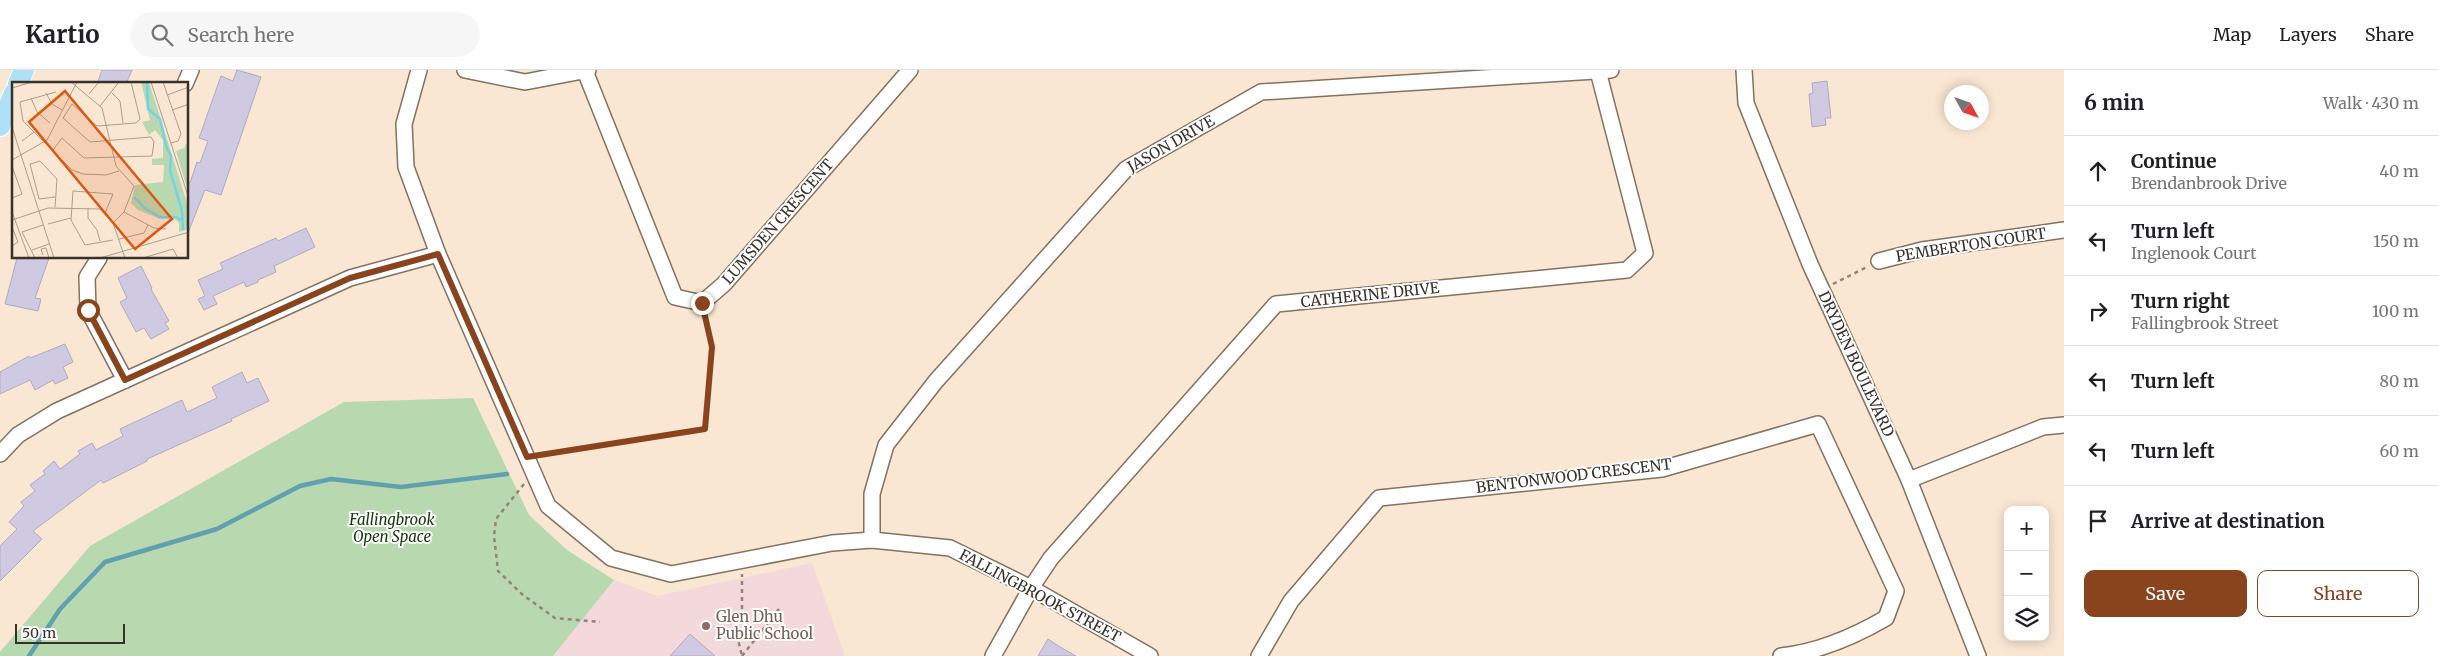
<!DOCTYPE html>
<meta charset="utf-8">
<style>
:root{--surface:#fff;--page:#f6f6f6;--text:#202124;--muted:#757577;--line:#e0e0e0;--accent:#89431d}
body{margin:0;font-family:Merriweather,serif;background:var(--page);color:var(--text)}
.controls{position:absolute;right:15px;bottom:15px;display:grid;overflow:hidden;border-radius:10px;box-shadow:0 2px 12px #0003}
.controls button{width:45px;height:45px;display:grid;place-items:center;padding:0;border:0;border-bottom:1px solid var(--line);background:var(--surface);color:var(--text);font:25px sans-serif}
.compass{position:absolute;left:1944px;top:15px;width:45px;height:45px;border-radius:50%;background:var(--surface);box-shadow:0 2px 12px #0003;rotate:130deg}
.scale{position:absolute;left:15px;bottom:12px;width:110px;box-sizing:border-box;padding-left:5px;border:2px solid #38312a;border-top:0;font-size:14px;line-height:18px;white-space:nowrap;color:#38312a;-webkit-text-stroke:4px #fff;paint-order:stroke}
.stop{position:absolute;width:15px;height:15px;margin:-11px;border:4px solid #89431d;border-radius:50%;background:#fff}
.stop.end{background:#89431d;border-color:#fff;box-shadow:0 1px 5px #0008}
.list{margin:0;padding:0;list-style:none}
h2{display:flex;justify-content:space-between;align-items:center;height:65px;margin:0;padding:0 20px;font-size:21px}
h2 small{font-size:16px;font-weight:400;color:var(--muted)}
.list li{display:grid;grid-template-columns:32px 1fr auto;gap:15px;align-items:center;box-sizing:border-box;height:70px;padding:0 20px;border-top:1px solid var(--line)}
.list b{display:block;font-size:19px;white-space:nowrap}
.list p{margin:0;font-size:16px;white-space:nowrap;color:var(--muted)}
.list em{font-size:16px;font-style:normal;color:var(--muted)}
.actions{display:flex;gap:10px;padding:15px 20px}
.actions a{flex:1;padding:11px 0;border:1px solid var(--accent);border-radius:10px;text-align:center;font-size:18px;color:var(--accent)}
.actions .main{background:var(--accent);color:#fff}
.icon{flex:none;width:28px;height:28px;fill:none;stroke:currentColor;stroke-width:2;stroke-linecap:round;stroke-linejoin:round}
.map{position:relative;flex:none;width:2064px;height:586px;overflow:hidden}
header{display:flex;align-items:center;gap:30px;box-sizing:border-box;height:70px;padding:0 25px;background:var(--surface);border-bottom:1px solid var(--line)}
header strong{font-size:24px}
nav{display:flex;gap:28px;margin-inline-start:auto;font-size:18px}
.search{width:350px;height:45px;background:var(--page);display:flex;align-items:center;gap:12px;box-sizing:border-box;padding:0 18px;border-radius:28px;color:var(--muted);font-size:19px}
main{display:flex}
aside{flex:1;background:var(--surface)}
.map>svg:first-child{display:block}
.education{fill:#f3d8dc}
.green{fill:#b8d8b0}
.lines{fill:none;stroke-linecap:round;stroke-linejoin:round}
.stream{stroke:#61a1af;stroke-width:4.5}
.building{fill:#cfc9e1;stroke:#b0aac1}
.minor-casing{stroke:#827260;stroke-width:18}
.major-casing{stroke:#fff;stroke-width:22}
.path{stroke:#928579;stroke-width:2.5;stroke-dasharray:4 4;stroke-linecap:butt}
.minor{stroke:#fff;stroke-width:15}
.major{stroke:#afe0f7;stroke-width:20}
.route{stroke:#89431d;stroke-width:6}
.education-dot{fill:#8d6e63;stroke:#fff;stroke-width:2}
.labels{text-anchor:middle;stroke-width:4;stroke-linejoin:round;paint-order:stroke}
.street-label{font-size:15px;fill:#38312a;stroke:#fff}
.park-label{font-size:15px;font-style:italic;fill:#17360d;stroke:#fff}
.education-label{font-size:15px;fill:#785e54;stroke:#fff;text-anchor:start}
.inset-river{fill:none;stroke:#73d1e8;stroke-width:2.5}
.inset-road{fill:none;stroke:#ac9e8f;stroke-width:1}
.view{fill:#df570e;fill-opacity:0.15;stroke:#df570e;stroke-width:2.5}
.inset-edge{fill:none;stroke:#38312a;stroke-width:2.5}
</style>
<header>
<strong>Kartio</strong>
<div class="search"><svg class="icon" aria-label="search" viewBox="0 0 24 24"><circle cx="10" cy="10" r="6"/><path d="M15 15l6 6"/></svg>Search here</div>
<nav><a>Map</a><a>Layers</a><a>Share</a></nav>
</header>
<main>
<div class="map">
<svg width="2064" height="586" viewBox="0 0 2064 586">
<rect width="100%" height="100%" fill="#f9e6d3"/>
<!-- education -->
<polygon class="education" points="812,493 845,586 553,586 614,510 657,526"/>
<!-- green -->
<polygon class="green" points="473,328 529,445 567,480 614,510 553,586 0,586 0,582 90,476 344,332"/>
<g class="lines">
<!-- stream -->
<polyline class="stream" points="29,586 60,539 105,492 217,459 300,416 331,409 401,417 507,404"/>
</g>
<!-- building -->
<g class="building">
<polygon points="102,0 132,0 126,14 97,14"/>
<polygon points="237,0 261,7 221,125 205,120 188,163 188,112 190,113 197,92 200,93 208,71 199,68 221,6 233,11"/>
<polygon points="1827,11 1831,48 1825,48 1826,55 1812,57 1809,24 1813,23 1812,13"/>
<polygon points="306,158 315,177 274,196 276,202 258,210 258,212 246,217 244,212 213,226 217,234 204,240 198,229 205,226 198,210 223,199 220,193 276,168 278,171"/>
<polygon points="17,188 49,188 35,228 41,229 38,241 5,234"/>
<polygon points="141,196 152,218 151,219 169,251 165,253 169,259 151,269 144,258 136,262 120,232 127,228 118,208"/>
<polygon points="65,274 73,292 63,297 68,308 55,314 53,310 35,320 30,310 0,324 0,302 29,286 30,288"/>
<polygon points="242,302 247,313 258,308 269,331 231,349 232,351 147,389 147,391 103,413 101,410 33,461 42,469 0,511 0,476 17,459 9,452 24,436 21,432 35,421 30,415 45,404 43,401 54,391 60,399 80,384 78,381 92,373 96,380 123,366 120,359 182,330 187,342 217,328 212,317"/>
<polygon points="690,564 715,586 670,586"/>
<polygon points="1048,569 1060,577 1076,586 1038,586"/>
</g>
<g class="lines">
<!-- minor casing -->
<g class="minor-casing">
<g id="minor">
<polyline points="419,0 404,54 406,97 438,184 548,436 611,488 671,504 832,473 872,470 950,478 1031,518 1150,586"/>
<polyline points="465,0 525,12 588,0"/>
<polyline points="1744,0 1746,33 1810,194 1909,410 1978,586"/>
<polyline points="585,1 675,227 702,233 724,214 910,0"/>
<polyline points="185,14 191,0"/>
<polyline points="99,188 87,207 88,240 125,310"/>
<polyline points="1879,191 1922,180 2064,160"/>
<polyline points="0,384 18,365 57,341 350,208 438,184"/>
<polyline points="1909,410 2043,357 2064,355"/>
<polyline points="872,470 872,424 886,375 936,311 1126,99 1261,22 1611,0"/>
<polyline points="993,586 1031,518 1051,488 1276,234 1627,200 1645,183 1598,1"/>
<path d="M1259 586 1291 531 1379 428 1662 399 1818 354 1896 521 1886 548C1855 566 1818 582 1781 586"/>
</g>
</g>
<!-- major casing -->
<g class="major-casing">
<g id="major">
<polyline points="18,14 24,0"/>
<polyline points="0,56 14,23"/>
</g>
</g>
<!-- path -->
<g class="path">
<polyline points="1833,214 1867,197"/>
<polyline points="541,385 705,359 712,277 705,246"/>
<polyline points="524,414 496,449 494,466 498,501 523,525 555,548 600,552"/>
<polyline points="742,547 742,504"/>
<polyline points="733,549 742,586"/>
<polyline points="742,586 779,539"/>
</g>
<!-- minor -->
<use href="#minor" class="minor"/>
<!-- major -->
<use href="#major" class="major"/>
</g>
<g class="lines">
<!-- route -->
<polyline class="route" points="88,240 125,310 350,208 438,184 527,387 705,359 712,277 702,233"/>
</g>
<!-- markers -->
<circle class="education-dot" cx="706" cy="556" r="5"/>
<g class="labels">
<!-- street labels -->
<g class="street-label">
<text transform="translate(1171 74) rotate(-30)" y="5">JASON DRIVE</text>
<text transform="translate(778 152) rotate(-49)" y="5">LUMSDEN CRESCENT</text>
<text transform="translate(1971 175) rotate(-9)" y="5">PEMBERTON COURT</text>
<text transform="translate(1370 225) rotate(-6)" y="5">CATHERINE DRIVE</text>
<text transform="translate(1856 294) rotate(65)" y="5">DRYDEN BOULEVARD</text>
<text transform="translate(1574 406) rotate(-7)" y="5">BENTONWOOD CRESCENT</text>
<text transform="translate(1040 526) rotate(28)" y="5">FALLINGBROOK STREET</text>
</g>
<!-- park labels -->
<g class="park-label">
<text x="392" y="455">Fallingbrook<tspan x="392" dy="17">Open Space</tspan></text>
</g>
<!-- education labels -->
<g class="education-label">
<text x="716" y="552">Glen Dhu<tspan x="716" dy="17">Public School</tspan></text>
</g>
</g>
<!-- overview -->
<g transform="translate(12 12)">
<rect width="176" height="176" fill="#f9e6d3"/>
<path d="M129 0H137L176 124V147L167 150V141L163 137H148L126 128 119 121 123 103 151 100 152 83H140V77L151 76V58L143 48 137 53 130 40 138 38ZM176 59 177 102 174 103 164 69 172 66Z" fill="#b8d8b0"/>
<path class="inset-river" d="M135 0 136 27 148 37 154 64 159 74 158 88 170 129 171 148M122 115 134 127 148 135H164L169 138"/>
<path class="inset-road" d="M59 0 90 26 104 84 122 104 112 130 101 141M139 0 177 117M151 0 169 52 166 59 159 61M0 6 20 0M44 10 8 20 11 39 60 88 71 92 94 93 107 89M34 11 40 22 50 28M100 11 108 19 111 41M77 12 87 0M155 13 177 5M19 16 25 30 38 41M88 24 107 0M160 28 177 22M0 45 42 176M10 59 22 50M41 68 50 56 72 76 140 74 142 60 139 55 78 60 51 36 60 22 85 44 124 41 128 37 119 0M0 78 35 58 65 0M0 84 10 112 0 116M43 125 45 97 28 79 18 82 27 117 43 115M76 126V136L85 148 88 159M0 130 17 176M112 130 142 146 154 147M93 131 101 112 61 109 59 138 73 163 101 158M0 138 36 126 88 127 101 141 113 176M36 142 59 136M0 145 6 160 0 164M107 157 132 151 136 143M20 168 37 162M31 173 29 167 34 166 37 176M23 176 10 150 31 143M88 176 177 150M131 176 161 167 166 176"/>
<path class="view" d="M53 9 160 137 123 167 17 40Z"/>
<rect width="176" height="176" class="inset-edge"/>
</g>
</svg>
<div class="controls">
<button>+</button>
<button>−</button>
<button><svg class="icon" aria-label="layers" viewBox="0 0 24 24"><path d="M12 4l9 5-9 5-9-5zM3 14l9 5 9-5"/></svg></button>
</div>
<svg class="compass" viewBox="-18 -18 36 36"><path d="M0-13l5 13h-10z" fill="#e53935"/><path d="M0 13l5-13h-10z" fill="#757577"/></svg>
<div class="scale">50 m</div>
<div class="stop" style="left:88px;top:240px"></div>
<div class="stop end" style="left:702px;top:233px"></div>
</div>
<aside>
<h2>6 min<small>Walk · 430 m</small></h2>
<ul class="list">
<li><svg class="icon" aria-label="ahead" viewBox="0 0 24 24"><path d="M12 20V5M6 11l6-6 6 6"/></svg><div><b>Continue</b><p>Brendanbrook Drive</p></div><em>40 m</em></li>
<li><svg class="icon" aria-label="left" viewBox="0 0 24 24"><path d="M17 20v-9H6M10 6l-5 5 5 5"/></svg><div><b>Turn left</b><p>Inglenook Court</p></div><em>150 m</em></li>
<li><svg class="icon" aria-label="right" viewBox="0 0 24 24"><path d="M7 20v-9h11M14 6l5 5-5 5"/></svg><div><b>Turn right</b><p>Fallingbrook Street</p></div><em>100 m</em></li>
<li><svg class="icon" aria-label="left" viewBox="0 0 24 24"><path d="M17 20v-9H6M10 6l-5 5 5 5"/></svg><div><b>Turn left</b></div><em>80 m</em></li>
<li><svg class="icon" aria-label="left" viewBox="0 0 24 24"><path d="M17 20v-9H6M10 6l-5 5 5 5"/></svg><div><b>Turn left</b></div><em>60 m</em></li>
<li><svg class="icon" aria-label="arrive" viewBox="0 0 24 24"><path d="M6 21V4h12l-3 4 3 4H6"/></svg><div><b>Arrive at destination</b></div></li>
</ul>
<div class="actions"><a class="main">Save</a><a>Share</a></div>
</aside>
</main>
